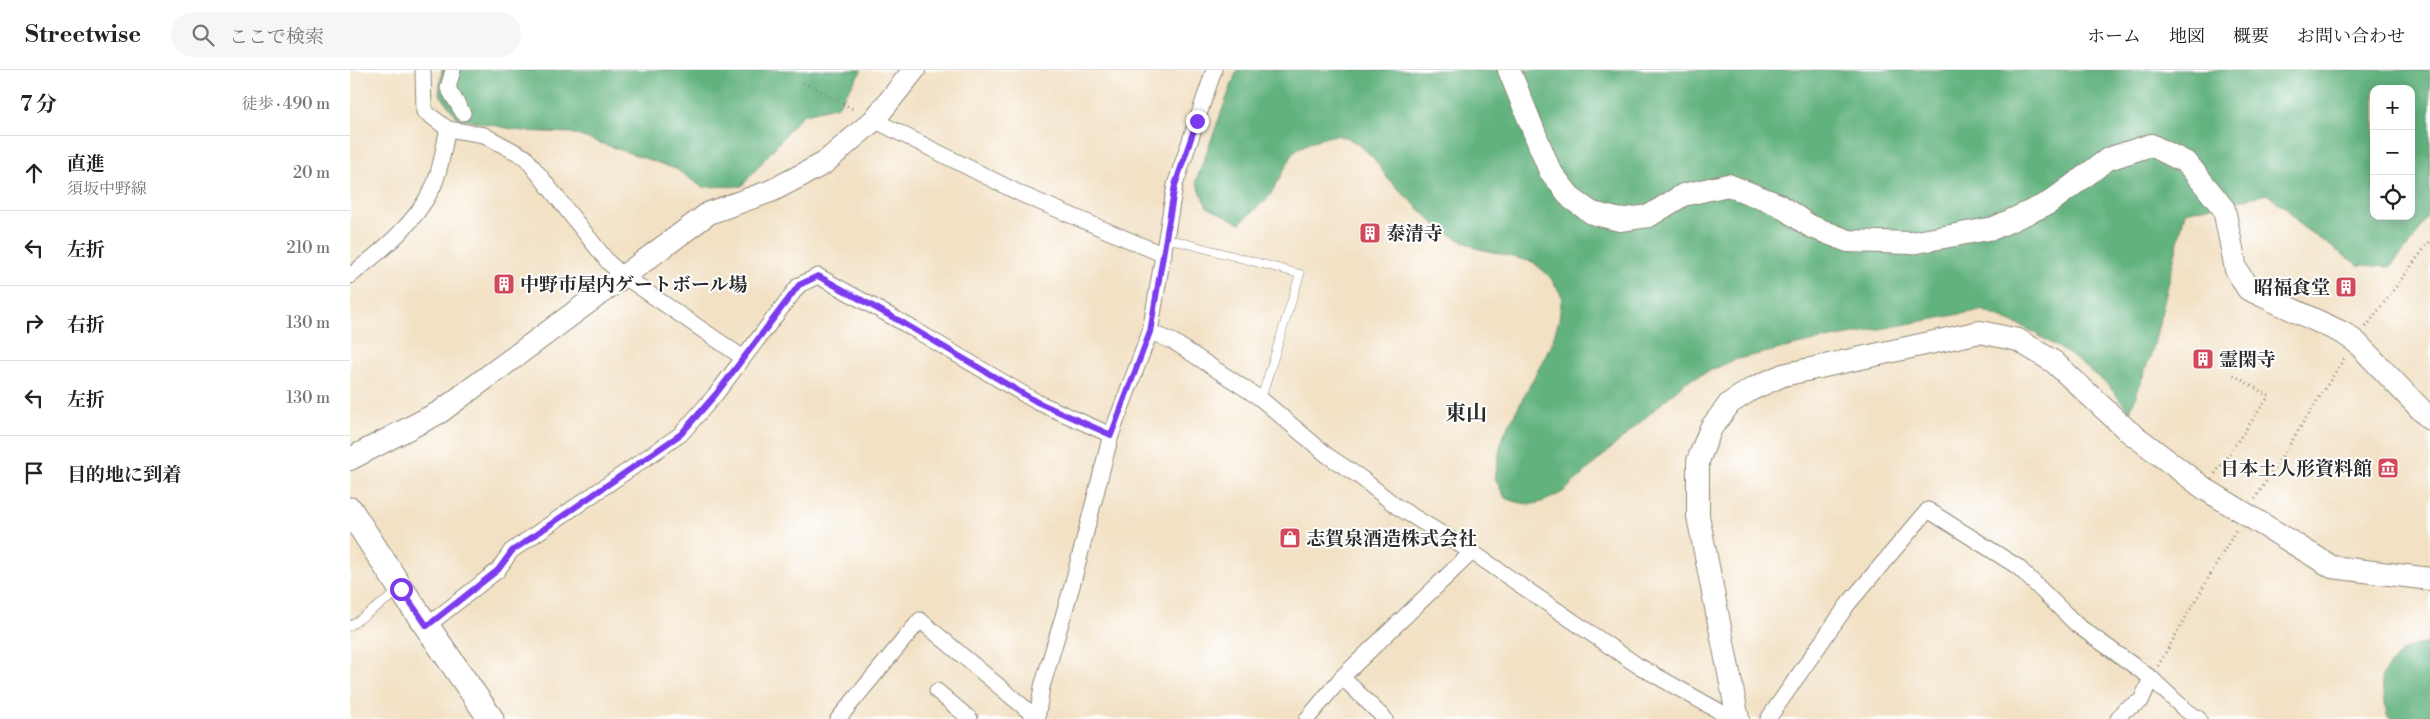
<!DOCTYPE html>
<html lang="ja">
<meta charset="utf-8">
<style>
:root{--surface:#fff;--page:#f6f6f6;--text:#222;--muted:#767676;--line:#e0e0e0}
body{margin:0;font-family:"Libre Bodoni","Noto Serif JP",serif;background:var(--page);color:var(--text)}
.controls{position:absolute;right:15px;top:15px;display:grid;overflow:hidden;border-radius:10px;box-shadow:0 2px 12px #0003}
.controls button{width:45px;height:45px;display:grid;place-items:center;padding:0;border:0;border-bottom:1px solid var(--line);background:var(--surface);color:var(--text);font:25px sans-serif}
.stop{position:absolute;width:15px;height:15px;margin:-11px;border:4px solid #7c3aed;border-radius:50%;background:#fff}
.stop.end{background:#7c3aed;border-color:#fff;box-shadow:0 1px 5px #0008}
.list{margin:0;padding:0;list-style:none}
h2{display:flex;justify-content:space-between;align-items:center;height:65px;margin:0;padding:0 20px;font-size:21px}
h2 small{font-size:16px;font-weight:400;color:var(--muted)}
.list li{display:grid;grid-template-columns:32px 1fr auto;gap:15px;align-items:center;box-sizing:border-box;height:75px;padding:0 20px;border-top:1px solid var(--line)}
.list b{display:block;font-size:19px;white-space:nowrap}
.list p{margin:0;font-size:16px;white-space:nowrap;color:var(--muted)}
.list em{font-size:16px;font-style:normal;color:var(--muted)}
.icon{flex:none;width:28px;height:28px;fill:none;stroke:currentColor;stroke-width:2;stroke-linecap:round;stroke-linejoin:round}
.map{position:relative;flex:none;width:2080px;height:649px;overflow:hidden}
header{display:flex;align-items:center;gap:30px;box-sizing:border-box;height:70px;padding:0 25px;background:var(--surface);border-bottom:1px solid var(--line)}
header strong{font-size:24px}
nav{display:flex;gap:28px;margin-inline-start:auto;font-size:18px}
.search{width:350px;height:45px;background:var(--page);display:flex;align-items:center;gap:12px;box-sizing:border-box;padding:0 18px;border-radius:28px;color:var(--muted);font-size:19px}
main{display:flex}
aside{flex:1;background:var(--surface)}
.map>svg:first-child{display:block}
.forest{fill:#62b27e;stroke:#466e54;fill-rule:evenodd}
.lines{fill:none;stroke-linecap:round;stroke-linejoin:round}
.lane-casing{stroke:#8e8678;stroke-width:9}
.street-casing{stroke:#8e8678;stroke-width:17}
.secondary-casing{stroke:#8e8678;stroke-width:24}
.primary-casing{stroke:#8e8678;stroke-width:27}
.path{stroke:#8e8678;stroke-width:3;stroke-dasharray:1 4;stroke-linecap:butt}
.lane{stroke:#fff;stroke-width:8}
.street{stroke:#fff;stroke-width:15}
.secondary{stroke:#fff;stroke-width:22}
.primary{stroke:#fff;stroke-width:25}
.route{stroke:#7c3aed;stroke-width:6}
.labels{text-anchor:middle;stroke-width:4;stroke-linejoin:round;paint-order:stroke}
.poi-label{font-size:19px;font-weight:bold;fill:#2b2b2b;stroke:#fff;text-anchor:start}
.quarter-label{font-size:21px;font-weight:bold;fill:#2b2b2b;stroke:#fff}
</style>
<header>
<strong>Streetwise</strong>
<div class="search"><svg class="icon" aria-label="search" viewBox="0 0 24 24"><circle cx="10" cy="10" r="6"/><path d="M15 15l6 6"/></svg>ここで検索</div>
<nav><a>ホーム</a><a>地図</a><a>概要</a><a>お問い合わせ</a></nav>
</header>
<main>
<aside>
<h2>7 分<small>徒歩 · 490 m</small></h2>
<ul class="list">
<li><svg class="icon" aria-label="ahead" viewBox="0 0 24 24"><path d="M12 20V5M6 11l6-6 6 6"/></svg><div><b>直進</b><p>須坂中野線</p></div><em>20 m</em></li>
<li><svg class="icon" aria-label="left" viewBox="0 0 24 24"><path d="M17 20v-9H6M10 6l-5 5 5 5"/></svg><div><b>左折</b></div><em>210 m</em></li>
<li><svg class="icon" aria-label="right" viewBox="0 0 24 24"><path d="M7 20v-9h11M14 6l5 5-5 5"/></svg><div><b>右折</b></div><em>130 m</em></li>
<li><svg class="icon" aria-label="left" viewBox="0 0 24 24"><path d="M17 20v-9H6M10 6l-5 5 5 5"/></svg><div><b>左折</b></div><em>130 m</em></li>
<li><svg class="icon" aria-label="arrive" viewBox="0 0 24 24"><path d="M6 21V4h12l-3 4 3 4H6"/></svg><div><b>目的地に到着</b></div></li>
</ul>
</aside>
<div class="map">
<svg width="2080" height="649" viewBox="0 0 2080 649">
<rect width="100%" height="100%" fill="#fff"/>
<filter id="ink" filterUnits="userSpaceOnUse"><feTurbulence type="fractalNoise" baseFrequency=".02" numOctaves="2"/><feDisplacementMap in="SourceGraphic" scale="10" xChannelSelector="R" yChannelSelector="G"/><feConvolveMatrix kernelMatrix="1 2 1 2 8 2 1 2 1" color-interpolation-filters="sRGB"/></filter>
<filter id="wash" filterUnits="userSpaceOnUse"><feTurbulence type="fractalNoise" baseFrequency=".0096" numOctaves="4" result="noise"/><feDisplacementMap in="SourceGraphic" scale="20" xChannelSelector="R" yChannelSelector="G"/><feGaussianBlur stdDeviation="1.12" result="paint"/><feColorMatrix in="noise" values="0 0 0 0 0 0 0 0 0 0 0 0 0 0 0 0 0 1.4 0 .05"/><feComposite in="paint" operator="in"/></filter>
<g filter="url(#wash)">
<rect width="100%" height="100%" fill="#f2e1c4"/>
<!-- forest -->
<g class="forest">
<polygon points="92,0 512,0 488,36 452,45 392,116 352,117 326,99 221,63 172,61 107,48 89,23"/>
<path d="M887 0H2080V140L2063 171 2040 197 2008 195 1951 156 1937 139 1917 124 1835 142 1803 279 1780 342 1757 314 1716 282 1678 259 1632 240 1460 272 1384 290 1335 312 1213 422C1188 435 1182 438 1155 428L1145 408 1152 368 1201 275 1209 250 1212 226 1200 207 1183 192 1126 178 1091 160 1038 109 1025 90 1012 77 998 68 985 65 966 70 945 80 919 127 890 153 857 137 846 111ZM2024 19H2061V146H2024Z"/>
<path d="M2080 574V649H2042L2037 645 2031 607C2047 585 2052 575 2080 574Z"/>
</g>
</g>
<g filter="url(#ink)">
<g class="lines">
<!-- lane casing -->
<g class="lane-casing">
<g id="lane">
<polyline points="816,168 950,204 911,329"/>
<polyline points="0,556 48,522"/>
</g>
</g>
<!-- street casing -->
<g class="street-casing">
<g id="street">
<polyline points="73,0 74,41 98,59 134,65 175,87 258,192 272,205 392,287"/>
<polyline points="103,0 98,18 113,43"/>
<polyline points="524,50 671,124 814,185"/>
<path d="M0 206C31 181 64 155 82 119 91 102 93 78 98 59"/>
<polyline points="800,262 824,272 911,329 978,386 1010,407 1046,436 1122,482 1287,595 1383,649"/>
<polyline points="77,556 148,500 161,481 331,364 366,324 449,215 468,206 555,254 687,332 761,365"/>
<polyline points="1801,608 1834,639 1849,649"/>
<polyline points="587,621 620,649"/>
<polyline points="488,649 570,550 688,649"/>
<polyline points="687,649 692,617 722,516 761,365 800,262 825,115 864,0"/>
<polyline points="957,649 992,607"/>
<polyline points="1035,649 992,607 1122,482"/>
<polyline points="1418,649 1498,534 1578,440 1668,497 1727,555 1801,608 1791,631 1774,640 1768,649"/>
</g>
</g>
<!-- secondary casing -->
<g class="secondary-casing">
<g id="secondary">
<polyline points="1159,0 1200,101 1222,129 1242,143 1270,150 1299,146 1333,125 1378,115 1429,135 1460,156 1498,171 1561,173 1644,158 1699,133 1758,89 1801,75 1837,93 1874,139 1886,199 1898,219 1993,263 2006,272 2080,349"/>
<polyline points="0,389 90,342 359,143 421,121 473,94 524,50 564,0"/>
<polyline points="1388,649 1348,446 1348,391 1361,358 1380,333 1402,319 1433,305 1630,262 1668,270 1704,292 1777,360 1855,419 1982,497 2080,509"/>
</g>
</g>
<!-- primary casing -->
<g class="primary-casing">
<polyline id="primary" points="0,440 51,519 141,649"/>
</g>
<!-- path -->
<g class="path">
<polyline points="453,12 505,40"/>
<polyline points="2016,257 2080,171"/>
<polyline points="1865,404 1919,326 1882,304"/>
<polyline points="1905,429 1995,287"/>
<polyline points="1808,596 1886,460"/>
</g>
<!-- lane -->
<use href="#lane" class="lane"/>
<!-- street -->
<use href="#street" class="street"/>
<!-- secondary -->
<use href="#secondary" class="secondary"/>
<!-- primary -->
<use href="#primary" class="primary"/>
</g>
</g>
<g class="lines" filter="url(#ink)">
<!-- route -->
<polyline class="route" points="51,519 77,556 148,500 162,481 331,364 366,324 449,215 468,206 555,254 687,332 761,365 800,262 825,115 847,51"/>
</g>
<!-- icons -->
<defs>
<g id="building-square" transform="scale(1.125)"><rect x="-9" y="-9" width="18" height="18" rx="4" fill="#d1495b" stroke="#fff"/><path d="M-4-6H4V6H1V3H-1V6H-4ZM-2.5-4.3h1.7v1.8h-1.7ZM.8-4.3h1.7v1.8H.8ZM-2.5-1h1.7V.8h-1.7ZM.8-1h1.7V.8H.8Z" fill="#fff"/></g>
<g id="museum-square" transform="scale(1.125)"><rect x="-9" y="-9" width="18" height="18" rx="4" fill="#d1495b" stroke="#fff"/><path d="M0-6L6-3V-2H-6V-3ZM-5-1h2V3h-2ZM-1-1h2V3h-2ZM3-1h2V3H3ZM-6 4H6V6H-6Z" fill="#fff"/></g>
<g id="shop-square" transform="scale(1.125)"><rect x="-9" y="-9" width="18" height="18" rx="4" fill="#d1495b" stroke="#fff"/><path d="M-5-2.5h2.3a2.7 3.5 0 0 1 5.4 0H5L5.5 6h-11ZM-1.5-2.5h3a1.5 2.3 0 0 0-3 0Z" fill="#fff"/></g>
</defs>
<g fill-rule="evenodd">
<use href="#building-square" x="1020" y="163"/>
<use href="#building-square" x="154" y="214"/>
<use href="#building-square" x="1996" y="217"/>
<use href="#building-square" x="1853" y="289"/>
<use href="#museum-square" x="2038" y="398"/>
<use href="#shop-square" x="940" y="468"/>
</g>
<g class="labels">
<!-- poi labels -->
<g class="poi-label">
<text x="1036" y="170">泰清寺</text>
<text x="170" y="221">中野市屋内ゲートボール場</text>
<text x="1980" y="224" text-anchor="end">昭福食堂</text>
<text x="1869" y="296">霊閑寺</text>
<text x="2022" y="405" text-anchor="end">日本土人形資料館</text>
<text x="956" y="475">志賀泉酒造株式会社</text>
</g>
<!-- quarter labels -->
<g class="quarter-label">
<text x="1116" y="350">東山</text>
</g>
</g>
</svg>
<div class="controls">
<button>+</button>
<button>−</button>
<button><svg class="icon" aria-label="locate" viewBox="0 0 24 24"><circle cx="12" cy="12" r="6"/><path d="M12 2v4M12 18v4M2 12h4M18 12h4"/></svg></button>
</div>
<div class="stop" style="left:51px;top:519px"></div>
<div class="stop end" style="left:847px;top:51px"></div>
</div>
</main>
